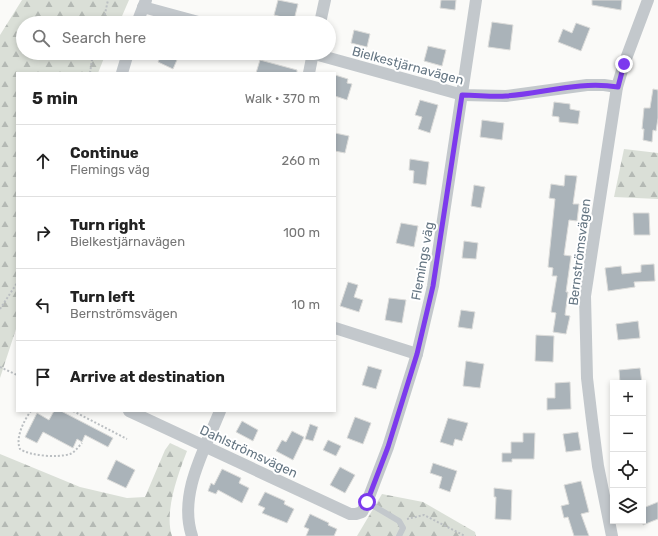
<!DOCTYPE html>
<meta charset="utf-8">
<style>
:root{--surface:#fff;--page:#f2f2f2;--text:#222;--muted:#767676;--line:#e0e0e0}
body{margin:0;font-family:Rubik,sans-serif;background:var(--page);color:var(--text)}
.controls{position:absolute;right:12px;bottom:12px;display:grid;overflow:hidden;border-radius:0px;box-shadow:0 2px 6px #0003}
.controls button{width:36px;height:36px;display:grid;place-items:center;padding:0;border:0;border-bottom:1px solid var(--line);background:var(--surface);color:var(--text);font:20px sans-serif}
.stop{position:absolute;width:12px;height:12px;margin:-9px;border:3px solid #7c3aed;border-radius:50%;background:#fff}
.stop.end{background:#7c3aed;border-color:#fff;box-shadow:0 1px 4px #0008}
.list{margin:0;padding:0;list-style:none}
h2{display:flex;justify-content:space-between;align-items:center;height:52px;margin:0;padding:0 16px;font-size:17px}
h2 small{font-size:13px;font-weight:400;color:var(--muted)}
.list li{display:grid;grid-template-columns:26px 1fr auto;gap:12px;align-items:center;box-sizing:border-box;height:72px;padding:0 16px;border-top:1px solid var(--line)}
.list b{display:block;font-size:15px;white-space:nowrap}
.list p{margin:0;font-size:13px;white-space:nowrap;color:var(--muted)}
.list em{font-size:13px;font-style:normal;color:var(--muted)}
.icon{flex:none;width:22px;height:22px;fill:none;stroke:currentColor;stroke-width:2;stroke-linecap:round;stroke-linejoin:round}
.map{position:relative;flex:none;width:658px;height:536px;overflow:hidden}
.search{position:absolute;background:var(--surface);box-shadow:0 2px 6px #0003;left:16px;top:16px;width:320px;height:44px;display:flex;align-items:center;gap:10px;box-sizing:border-box;padding:0 14px;border-radius:22px;color:var(--muted);font-size:15px}
.panel{position:absolute;background:var(--surface);box-shadow:0 2px 6px #0003;left:16px;top:72px;width:320px;height:340px;border-radius:0px}
.map>svg:first-child{display:block}
.forest{fill:url(#forest-firs)}
.building{fill:#aab3b9;stroke:#dcdcda}
.lines{fill:none;stroke-linecap:round;stroke-linejoin:round}
.path{stroke:#bbbfc2;stroke-width:2;stroke-dasharray:2 2;stroke-linecap:butt}
.lane{stroke:#c3c8cc;stroke-width:6}
.street{stroke:#c3c8cc;stroke-width:12}
.route{stroke:#7c3aed;stroke-width:5}
.labels{text-anchor:middle;stroke-width:4;stroke-linejoin:round;paint-order:stroke}
.street-label{font-size:13px;fill:#657683;stroke:#fff}
</style>
<div class="map">
<svg width="658" height="536" viewBox="0 0 658 536">
<defs>
<pattern id="forest-firs" width="22" height="20" patternUnits="userSpaceOnUse"><rect width="22" height="20" fill="#dadfd7"/><path d="M5 1l3.5 6h-7zM16 11l3.5 6h-7z" fill="#b4b9b4"/></pattern>
</defs>
<rect width="100%" height="100%" fill="#fafaf8"/>
<!-- forest -->
<g class="forest">
<polygon points="22,0 129,0 119,23 23,23 23,53 106,53 98,73 17,73 17,326 0,378 0,35"/>
<polygon points="624,149 658,153 658,199 614,197"/>
<path d="M170 443 187 451C178 474 164 512 172 536H0V454L80 487 127 498 145 497 165 450Z"/>
<polygon points="382,494 423,502 475,532 476,536 357,536"/>
</g>
<!-- building -->
<g class="building">
<polygon points="278,0 298,4 294,20 274,15"/>
<polygon points="441,0 456,0 455,10 440,8"/>
<polygon points="592,0 622,0 621,10 592,5"/>
<polygon points="492,22 513,25 510,50 488,47"/>
<polygon points="576,23 590,28 581,51 558,42 563,29 572,33"/>
<polygon points="354,30 370,34 367,47 351,43"/>
<polygon points="428,46 446,50 442,66 424,61"/>
<polygon points="162,53 180,53 173,69 158,62"/>
<polygon points="260,60 297,70 297,73 256,73"/>
<polygon points="335,75 348,79 347,83 352,84 347,100 335,96"/>
<polygon points="653,89 658,90 658,118 656,131 653,130 652,142 643,140 644,129 642,129 644,108 650,108"/>
<polygon points="420,100 438,105 430,133 418,129 422,117 415,115"/>
<polygon points="554,102 570,104 570,109 580,111 578,124 559,122 559,117 552,116"/>
<polygon points="482,120 504,123 502,140 480,137"/>
<polygon points="335,133 349,136 345,153 335,151"/>
<polygon points="410,159 429,162 426,185 413,183 414,171 409,170"/>
<polygon points="565,175 577,176 573,204 579,204 577,221 569,220 564,255 571,256 566,292 568,292 565,315 570,316 566,334 553,332 556,313 551,312 557,276 552,276 553,268 548,267 555,199 549,198 551,184 564,186"/>
<polygon points="474,185 485,187 481,208 471,206"/>
<polygon points="633,213 649,213 650,235 634,235"/>
<polygon points="401,223 418,226 414,247 396,243"/>
<polygon points="464,241 478,243 476,259 462,258"/>
<polygon points="654,264 655,281 634,282 635,287 608,291 605,268 621,266 622,274 641,272 641,265"/>
<polygon points="348,282 358,285 354,297 363,300 359,312 340,306"/>
<polygon points="389,298 406,300 402,323 385,320"/>
<polygon points="461,310 475,312 472,329 458,327"/>
<polygon points="638,321 640,338 618,340 616,324"/>
<polygon points="536,335 554,336 553,362 535,361"/>
<polygon points="466,361 484,364 480,388 463,386"/>
<polygon points="368,366 382,370 376,389 362,385"/>
<polygon points="640,368 642,383 620,383 619,370"/>
<polygon points="570,382 571,409 547,410 547,398 555,398 555,383"/>
<polygon points="54,411 61,411 113,438 108,447 85,435 82,442 77,439 73,448 43,432 37,443 25,437 37,413 49,420"/>
<polygon points="355,417 371,423 363,444 347,438"/>
<polygon points="448,418 468,423 462,441 455,439 453,446 440,442"/>
<polygon points="242,421 258,430 253,441 236,432"/>
<polygon points="310,424 318,427 313,441 305,439"/>
<polygon points="292,431 304,437 293,460 276,451 282,440 286,442"/>
<polygon points="578,432 581,450 566,452 563,434"/>
<polygon points="523,433 535,433 534,459 512,459 512,462 502,462 502,453 511,453 511,442 523,442"/>
<polygon points="328,440 341,446 336,456 323,450"/>
<polygon points="116,460 135,470 126,488 107,479"/>
<polygon points="433,463 457,471 450,492 439,488 442,477 430,473"/>
<polygon points="340,467 355,475 345,493 330,485"/>
<polygon points="222,469 241,478 239,483 249,488 242,503 218,490 216,494 208,491 211,483 214,485"/>
<polygon points="581,481 589,512 581,514 589,536 574,536 568,517 564,518 561,506 569,504 564,485"/>
<polygon points="494,488 512,490 511,520 495,519 496,497 494,497"/>
<polygon points="265,492 285,501 284,504 294,509 287,523 262,513 265,508 258,505"/>
<polygon points="658,502 658,519 643,525 643,508"/>
<polygon points="310,514 329,523 328,525 337,529 334,536 306,536 309,529 304,527"/>
</g>
<g class="lines">
<!-- path -->
<g class="path">
<polyline points="103,23 108,0"/>
<polyline points="90,73 93,53"/>
<polyline points="0,309 17,283"/>
<polyline points="0,367 17,375"/>
<path d="M31 411C24 420 15 438 20 449 30 456 58 458 70 454 75 452 78 447 82 443"/>
<polyline points="73,411 127,439"/>
<polyline points="407,519 424,515 465,536"/>
</g>
<!-- lane -->
<polyline class="lane" points="367,502 399,521 403,528 399,536"/>
<!-- street -->
<g class="street">
<polyline points="143,7 202,23"/>
<polyline points="137,23 146,0"/>
<polyline points="320,23 325,0"/>
<polyline points="311,53 463,95 506,96 587,85 604,85 617,87"/>
<polyline points="122,73 128,53"/>
<polyline points="309,73 313,53"/>
<polyline points="335,328 417,354"/>
<polyline points="129,411 350,514 356,514 362,512 367,502 388,447 417,354 433,286 476,0"/>
<path d="M192 536C178 494 205 449 220 411"/>
<polyline points="612,536 598,466 592,420 587,378 585,296 617,87 624,64 648,0"/>
</g>
</g>
<g class="lines">
<!-- route -->
<path class="route" d="M367 502 388 447 417 354 433 286 462 95C477 95 492 97 506 96 544 93 579 81 618 87L624 64"/>
</g>
<g class="labels">
<!-- street labels -->
<g class="street-label">
<text transform="translate(408 65) rotate(15)" y="5">Bielkestjärnavägen</text>
<text transform="translate(579 252) rotate(-83)" y="5">Bernströmsvägen</text>
<text transform="translate(422 261) rotate(-80)" y="5">Flemings väg</text>
<text transform="translate(249 451) rotate(25)" y="5">Dahlströmsvägen</text>
</g>
</g>
</svg>
<div class="controls">
<button>+</button>
<button>−</button>
<button><svg class="icon" aria-label="locate" viewBox="0 0 24 24"><circle cx="12" cy="12" r="6"/><path d="M12 2v4M12 18v4M2 12h4M18 12h4"/></svg></button>
<button><svg class="icon" aria-label="layers" viewBox="0 0 24 24"><path d="M12 4l9 5-9 5-9-5zM3 14l9 5 9-5"/></svg></button>
</div>
<div class="stop" style="left:367px;top:502px"></div>
<div class="stop end" style="left:624px;top:64px"></div>
<div class="search"><svg class="icon" aria-label="search" viewBox="0 0 24 24"><circle cx="10" cy="10" r="6"/><path d="M15 15l6 6"/></svg>Search here</div>
<section class="panel">
<h2>5 min<small>Walk · 370 m</small></h2>
<ul class="list">
<li><svg class="icon" aria-label="ahead" viewBox="0 0 24 24"><path d="M12 20V5M6 11l6-6 6 6"/></svg><div><b>Continue</b><p>Flemings väg</p></div><em>260 m</em></li>
<li><svg class="icon" aria-label="right" viewBox="0 0 24 24"><path d="M7 20v-9h11M14 6l5 5-5 5"/></svg><div><b>Turn right</b><p>Bielkestjärnavägen</p></div><em>100 m</em></li>
<li><svg class="icon" aria-label="left" viewBox="0 0 24 24"><path d="M17 20v-9H6M10 6l-5 5 5 5"/></svg><div><b>Turn left</b><p>Bernströmsvägen</p></div><em>10 m</em></li>
<li><svg class="icon" aria-label="arrive" viewBox="0 0 24 24"><path d="M6 21V4h12l-3 4 3 4H6"/></svg><div><b>Arrive at destination</b></div></li>
</ul>
</section>
</div>
